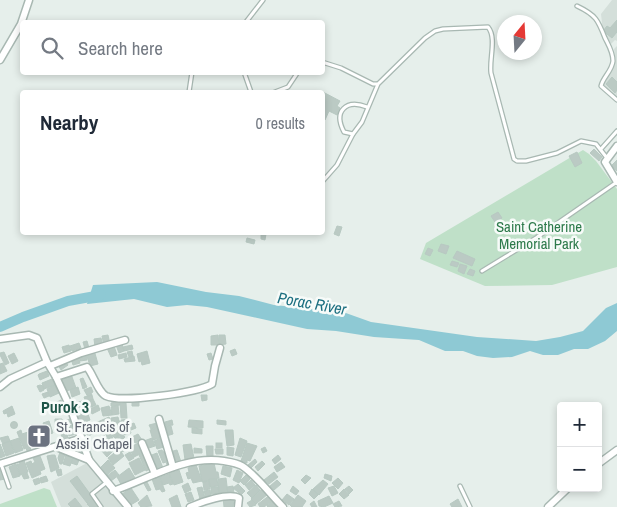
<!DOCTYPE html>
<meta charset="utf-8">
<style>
:root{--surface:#fff;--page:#f2f2f3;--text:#1f2937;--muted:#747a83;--line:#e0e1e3}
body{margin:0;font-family:"Archivo Narrow",sans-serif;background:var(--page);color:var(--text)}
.controls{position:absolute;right:15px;bottom:15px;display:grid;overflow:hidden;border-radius:5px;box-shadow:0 2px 8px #0003}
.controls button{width:45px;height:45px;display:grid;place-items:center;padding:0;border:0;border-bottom:1px solid var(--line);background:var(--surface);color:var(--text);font:25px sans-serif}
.compass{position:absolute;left:497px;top:15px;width:45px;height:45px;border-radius:50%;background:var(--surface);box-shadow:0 2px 8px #0003;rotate:18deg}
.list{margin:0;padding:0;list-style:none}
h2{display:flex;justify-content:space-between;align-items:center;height:65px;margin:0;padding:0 20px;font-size:21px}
h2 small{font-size:16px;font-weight:400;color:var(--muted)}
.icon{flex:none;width:28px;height:28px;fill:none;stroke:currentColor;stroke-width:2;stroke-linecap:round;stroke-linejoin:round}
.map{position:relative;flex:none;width:617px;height:507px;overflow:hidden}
.search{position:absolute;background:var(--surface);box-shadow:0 2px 8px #0003;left:20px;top:20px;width:305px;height:55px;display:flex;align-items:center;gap:12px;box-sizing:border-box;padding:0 18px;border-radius:5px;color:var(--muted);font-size:19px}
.panel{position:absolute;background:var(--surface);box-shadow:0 2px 8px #0003;left:20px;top:90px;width:305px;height:145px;border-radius:5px}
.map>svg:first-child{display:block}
.built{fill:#d4dfda}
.green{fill:#bfe0c8}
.water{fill:#8ec9d4}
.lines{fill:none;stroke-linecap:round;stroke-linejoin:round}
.river{stroke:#8ec9d4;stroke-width:10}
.building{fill:#bbcac4;stroke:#b8c9c2}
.lane-casing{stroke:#a8b8b2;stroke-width:5.5}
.street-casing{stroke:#a8b8b2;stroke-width:9}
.lane{stroke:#fff;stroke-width:3}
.street{stroke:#fff;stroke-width:6}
.labels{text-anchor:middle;stroke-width:5;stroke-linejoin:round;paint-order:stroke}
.park-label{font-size:15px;fill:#2d7a4b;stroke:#f7fbf9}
.worship-label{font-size:15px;fill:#5b616d;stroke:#f7fbf9;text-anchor:start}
.water-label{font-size:16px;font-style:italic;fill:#1c6f80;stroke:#f7fbf9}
.neighbourhood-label{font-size:16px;font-weight:bold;fill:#1f5548;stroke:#f7fbf9}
</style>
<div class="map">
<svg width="617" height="507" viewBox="0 0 617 507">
<rect width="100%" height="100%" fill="#e6efeb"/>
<!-- built -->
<g class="built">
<polygon points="612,0 617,0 617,41 615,40 611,44 603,31 601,14"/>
<polygon points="617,46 617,96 601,83 616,61 614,49"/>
<polygon points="87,463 124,507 61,507 51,482"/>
</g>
<!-- green -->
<g class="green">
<polygon points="583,150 589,154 596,161 617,189 617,267 552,285 485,286 420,259 426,243"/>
<polygon points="44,488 50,490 57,507 0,507 0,504"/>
</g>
<!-- water -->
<polygon class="water" points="157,282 206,292 239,296 274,305 343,312 371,322 477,337 536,341 560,337 583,331 606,308 617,303 617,331 605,341 588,349 574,349 558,355 543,355 530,351 512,357 493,358 477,356 463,351 445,351 419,340 374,337 336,331 307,329 207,307 187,305 167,307 134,299 87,304 93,285"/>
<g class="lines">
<!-- river -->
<polyline class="river" points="0,327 23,317 68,301 101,295"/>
</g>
<!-- building -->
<g class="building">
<polygon points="617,20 617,32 612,38 603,31 607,26 610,28"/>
<polygon points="612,77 617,82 617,90 615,93 606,84"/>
<polygon points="321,91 340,101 337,106 340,108 337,115 329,111 325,120 322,120 322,92 320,92"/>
<polygon points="594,149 602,157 599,161 590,153"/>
<polygon points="577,152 582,163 575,167 569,156"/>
<polygon points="617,160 617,171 611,166"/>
<polygon points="498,212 502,218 495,222 491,216"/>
<polygon points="499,221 502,225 497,228 494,224"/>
<polygon points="337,226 342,227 339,236 334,234"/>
<polygon points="261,232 266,234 265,240 261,239"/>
<polygon points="247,238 255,240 254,244 246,242"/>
<polygon points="441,244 449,246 446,254 438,251"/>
<polygon points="428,248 433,250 430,256 425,254"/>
<polygon points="457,251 475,259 472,266 453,258"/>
<polygon points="452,261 459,263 457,267 450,265"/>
<polygon points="460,264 467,266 464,274 458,271"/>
<polygon points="470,269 475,271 473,276 467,274"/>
<polygon points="108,335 110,344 104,346 102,336"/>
<polygon points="218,335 219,345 211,345 211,336"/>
<polygon points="219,335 225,335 226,344 219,345"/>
<polygon points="101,338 103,345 95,347 94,339"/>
<polygon points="87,341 89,348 85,349 83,342"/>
<polygon points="79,343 81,348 72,351 70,346"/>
<polygon points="122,344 124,351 119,353 116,345"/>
<polygon points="69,345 71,351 64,353 62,347"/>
<polygon points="132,345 133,349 124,351 123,347"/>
<polygon points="114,346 117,355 111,357 107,348"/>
<polygon points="235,349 237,354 232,356 230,351"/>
<polygon points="94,350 98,364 90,366 86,353"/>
<polygon points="132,351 133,356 129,357 127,352"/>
<polygon points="147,351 150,363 142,365 141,361 139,362 137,354"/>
<polygon points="4,352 9,363 5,365 0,355 0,353"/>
<polygon points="14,353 18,361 12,364 8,356"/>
<polygon points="126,353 127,357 119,359 118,355"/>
<polygon points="211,353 213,359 209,360 207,354"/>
<polygon points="86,354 87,360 80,361 79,356"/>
<polygon points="134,356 135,361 125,362 124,359"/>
<polygon points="78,357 80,363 73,365 71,359"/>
<polygon points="65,361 68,365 61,370 58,365"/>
<polygon points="3,363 7,371 0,374 0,364"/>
<polygon points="47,371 49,376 40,380 38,375 39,374"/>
<polygon points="71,374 76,388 66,391 61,378"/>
<polygon points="83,378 87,387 83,389 80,379"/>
<polygon points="52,379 55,385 44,389 42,383"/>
<polygon points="40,385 43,386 44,390 40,392 37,386"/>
<polygon points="55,385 59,393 50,397 47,389"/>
<polygon points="78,387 80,394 72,397 70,390"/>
<polygon points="91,387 93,392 91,393 92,395 88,397 84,390"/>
<polygon points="48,392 49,396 44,398 42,394"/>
<polygon points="92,395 93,399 86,402 84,397"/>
<polygon points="201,395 207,395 207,400 202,401"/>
<polygon points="139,397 139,406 132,406 132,398"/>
<polygon points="93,399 96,405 87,409 85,403"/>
<polygon points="61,400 63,404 56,407 55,403"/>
<polygon points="82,401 84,405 77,408 75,403"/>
<polygon points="120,401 120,405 111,406 111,403"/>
<polygon points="120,403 126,403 127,418 121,418"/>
<polygon points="98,405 100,410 92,414 90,409"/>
<polygon points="118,405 119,414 112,415 111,407"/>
<polygon points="12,406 15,414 8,417 7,413 4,414 3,411"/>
<polygon points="109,406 112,415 103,416 101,408"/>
<polygon points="87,411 90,420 81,424 77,415"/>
<polygon points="109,417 113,426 97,433 93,424"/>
<polygon points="118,417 119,421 112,423 111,418"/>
<polygon points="55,419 62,419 63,424 55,425"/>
<polygon points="70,419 71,423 65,425 64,421"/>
<polygon points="128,419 129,422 122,424 121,420"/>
<polygon points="172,420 173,425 166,426 165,422"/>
<polygon points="189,420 203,421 203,428 188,427"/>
<polygon points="217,420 226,421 226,425 217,424"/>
<polygon points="49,421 53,433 47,435 45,429 42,430 40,427 44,425 43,423"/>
<polygon points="120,421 122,427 117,428 116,422"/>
<circle cx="14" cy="425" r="3.5"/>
<polygon points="134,423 136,428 131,430 129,425"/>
<polygon points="157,423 158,427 151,429 149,425"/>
<polygon points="73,425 76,434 69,436 66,427"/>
<polygon points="128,425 131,433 124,435 122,426"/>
<polygon points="92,426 95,433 88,436 84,429"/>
<polygon points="171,426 173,434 166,436 164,427"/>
<polygon points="40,427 41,430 45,429 49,441 35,447 29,431"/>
<polygon points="160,427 163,437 153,440 150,430"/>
<polygon points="192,428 202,429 202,434 192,433"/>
<polygon points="65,429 69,440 63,442 60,430"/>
<polygon points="21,430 22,434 28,432 32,446 30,447 31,450 27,451 26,448 24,449 17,432"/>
<polygon points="117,430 125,437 123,439 118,435 115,438 112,435"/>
<polygon points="225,430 233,430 234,445 227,446"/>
<polygon points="110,432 113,438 108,440 106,434"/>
<polygon points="138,434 142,440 135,443 132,437"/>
<polygon points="104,435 109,442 98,451 92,444"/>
<polygon points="8,436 10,441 3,444 0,438"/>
<polygon points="118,436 122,439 119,442 115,439"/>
<polygon points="19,438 23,450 15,453 10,441"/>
<polygon points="152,438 155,446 149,448 148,446 146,447 144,441"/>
<polygon points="161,438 164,447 157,449 154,441"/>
<polygon points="240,438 247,441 241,457 235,455"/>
<polygon points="10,441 14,453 6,456 2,444"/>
<polygon points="78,441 81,446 75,449 71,444"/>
<polygon points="110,441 116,448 107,457 101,450"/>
<polygon points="138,443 144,452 134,457 129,448"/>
<rect x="216" y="443" width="6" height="5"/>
<polygon points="247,443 257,446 250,461 247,460 247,463 241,461"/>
<polygon points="0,444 5,456 0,458"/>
<polygon points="123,444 127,449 122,452 119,448"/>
<polygon points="191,444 194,458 185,460 183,445"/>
<polygon points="206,446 213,446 213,457 207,457"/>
<polygon points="227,447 234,448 233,456 227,455"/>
<polygon points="265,447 267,451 263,453 261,449"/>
<polygon points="194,448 202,449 202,453 194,453"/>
<polygon points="119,449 124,456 113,465 108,458"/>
<polygon points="215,449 223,449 223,454 216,454"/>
<polygon points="162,450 163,452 166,451 171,464 167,465 166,462 163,463 158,451"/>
<polygon points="177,450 181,462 174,464 169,452"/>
<polygon points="60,452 65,454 62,464 60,464 58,458"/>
<polygon points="130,452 134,458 129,461 125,455"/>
<polygon points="144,453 147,459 142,462 139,455"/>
<polygon points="157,453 163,468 158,469 157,466 154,467 149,456"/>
<polygon points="52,455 55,455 59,468 51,472 47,456"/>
<polygon points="66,455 73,457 70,466 63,464"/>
<polygon points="278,455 281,459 275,464 272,460"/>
<polygon points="40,456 45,469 40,471 41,474 32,478 26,463 31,461 32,464 35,462 33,458"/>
<polygon points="73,458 79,460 77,465 71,463"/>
<polygon points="139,458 145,470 135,475 129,463"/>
<polygon points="255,459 257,462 251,468 248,465"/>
<polygon points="24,460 28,472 20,475 17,464 20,464 19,461"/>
<polygon points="108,460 115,468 107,475 101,467"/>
<polygon points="148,460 152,468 146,471 142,462"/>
<polygon points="262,461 265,464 258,471 255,467"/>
<polygon points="281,462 285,467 277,472 274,467"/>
<polygon points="214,463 216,472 218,472 219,478 202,482 199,466"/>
<polygon points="16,464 20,476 13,478 9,467"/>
<polygon points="196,465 202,481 193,483 191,478 188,479 186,473 189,472 188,468"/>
<polygon points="223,466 232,468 230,477 221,474"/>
<polygon points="0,468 1,468 5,479 0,480"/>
<polygon points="129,468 135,478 122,486 117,477"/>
<polygon points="61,469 62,475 58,476 56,470"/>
<polygon points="175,469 176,471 179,470 183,482 174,485 169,473"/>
<polygon points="115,470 119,475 111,481 107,476"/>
<polygon points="237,470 243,473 239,483 233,480"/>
<polygon points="274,472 278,477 269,484 264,480"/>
<polygon points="27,473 29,478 24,479 22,475"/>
<polygon points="169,474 173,484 170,485 169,483 163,485 160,477"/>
<polygon points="325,474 332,476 331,481 324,478"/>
<polygon points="246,475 250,479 244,485 240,481"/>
<polygon points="306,475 311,478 305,484 301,480"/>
<polygon points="46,476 48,481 41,483 40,478"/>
<polygon points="77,476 93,498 87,503 70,481"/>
<polygon points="159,476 165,491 162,492 160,489 156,490 152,479"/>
<polygon points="39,478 40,483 35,485 33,480"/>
<polygon points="226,478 228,494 219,495 218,479"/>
<polygon points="338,478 343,483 338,489 332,483"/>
<polygon points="209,479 217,479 218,486 210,487"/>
<polygon points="146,480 151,490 148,491 143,482"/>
<polygon points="251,480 255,485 249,490 245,485"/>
<polygon points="277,480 281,484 274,490 270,486"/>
<polygon points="323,480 328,484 319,495 313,489"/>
<polygon points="209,481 210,489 204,490 203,482"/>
<polygon points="188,483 191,490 185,493 182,486"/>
<polygon points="238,484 242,488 238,492 233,488"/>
<polygon points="256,485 260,490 252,498 247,493"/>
<polygon points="233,486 234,493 228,494 227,487"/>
<polygon points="293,486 299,491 296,495 290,491"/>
<polygon points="334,486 338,493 332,496 328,488"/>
<polygon points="349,486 353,490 349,494 345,489"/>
<polygon points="202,487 205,498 200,499 197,488"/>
<polygon points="211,487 218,487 219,493 211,494"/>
<polygon points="131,488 139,500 129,506 122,494"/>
<polygon points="242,488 245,491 241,495 238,492"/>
<polygon points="263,488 268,494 256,504 251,499"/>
<polygon points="312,489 318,495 314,499 309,494"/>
<polygon points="344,489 349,495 344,499 339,494"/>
<polygon points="210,490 211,497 206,498 204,491"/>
<polygon points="191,492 194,500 188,502 185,494"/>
<polygon points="287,494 294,499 289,505 282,500"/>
<polygon points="147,495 152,506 141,507 138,503"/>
<polygon points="177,495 181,507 172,507 169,499"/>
<polygon points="270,495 274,500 264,507 260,507 258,504"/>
<polygon points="298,495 306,501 302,507 292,507 290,505"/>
<polygon points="329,496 333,503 324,507 319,506 318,501"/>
<polygon points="223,497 234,499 233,507 224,507"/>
<polygon points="75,498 82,507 71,507 68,504"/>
<polygon points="93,499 99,507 90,507 87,504"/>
<polygon points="458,499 462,507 452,507 450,504"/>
<polygon points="252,500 256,505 250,507 247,503"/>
<polygon points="274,500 279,507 268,507 267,506"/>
<polygon points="314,501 317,507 312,507 310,504"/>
<polygon points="339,501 342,506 335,507 333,504"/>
</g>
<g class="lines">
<!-- lane casing -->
<g class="lane-casing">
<g id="lane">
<path d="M577 6C596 15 598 20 605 38 609 46 613 52 613 61 612 71 603 77 601 86L617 100"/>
<polyline points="246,22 263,0"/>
<polyline points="322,62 341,68 373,84 377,84"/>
<polyline points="244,72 251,92"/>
<polyline points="189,92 192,72"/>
<polyline points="275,92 288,87 298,72"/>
<path d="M353 134 344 132C333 111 346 99 367 107"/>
<polyline points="601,149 617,131"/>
<path d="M322 182 337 165 353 134 362 122 378 84 425 38 435 31 443 29 488 27C497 38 489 59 491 73L514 159 517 161H526L557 153 581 141 596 144 607 158"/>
<polyline points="482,271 536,238 617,182"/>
<polyline points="1,464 9,487"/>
<polyline points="460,486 470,507"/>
<polyline points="101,507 92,494 107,482"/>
</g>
</g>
<!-- street casing -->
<g class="street-casing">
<g id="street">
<polyline points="0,60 21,24 29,0"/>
<polyline points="617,146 605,162 617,182"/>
<polyline points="0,339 29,335 37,338 47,362 56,377 70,407 89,460 128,507"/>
<polyline points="50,366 81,353 125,340"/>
<path d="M56 377 87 367C93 374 98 392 106 396 121 403 198 393 212 384L215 366 220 348"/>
<polyline points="0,387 10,379 47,362"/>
<polyline points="159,419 173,467"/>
<polyline points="142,443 155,474"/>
<polyline points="59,448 89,460"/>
<polyline points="0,464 82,438"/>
<polyline points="598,464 617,450"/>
<path d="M113 491C149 479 184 455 224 461 230 462 237 463 242 466 256 475 271 495 283 507"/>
<path d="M190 507C201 502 229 492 239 498L238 507"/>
<polyline points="548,507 568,488"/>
</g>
</g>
<!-- lane -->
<use href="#lane" class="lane"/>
<!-- street -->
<use href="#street" class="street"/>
</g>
<!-- icons -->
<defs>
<g id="church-square" transform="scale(1.25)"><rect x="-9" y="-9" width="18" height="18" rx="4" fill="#6b7280" stroke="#f7fbf9"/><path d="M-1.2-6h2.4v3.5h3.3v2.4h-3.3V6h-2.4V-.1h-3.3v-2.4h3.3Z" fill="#fff"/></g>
</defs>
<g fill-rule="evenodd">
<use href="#church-square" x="39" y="436"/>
</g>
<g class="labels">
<!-- park labels -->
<g class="park-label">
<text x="539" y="232">Saint Catherine<tspan x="539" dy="17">Memorial Park</tspan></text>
</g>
<!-- worship labels -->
<g class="worship-label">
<text x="56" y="432">St. Francis of<tspan x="56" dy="17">Assisi Chapel</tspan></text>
</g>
<!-- water labels -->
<g class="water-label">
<text transform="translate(312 303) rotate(10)" y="6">Porac River</text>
</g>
<!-- neighbourhood labels -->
<g class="neighbourhood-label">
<text x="65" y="413">Purok 3</text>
</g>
</g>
</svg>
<div class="controls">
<button>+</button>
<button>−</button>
</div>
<svg class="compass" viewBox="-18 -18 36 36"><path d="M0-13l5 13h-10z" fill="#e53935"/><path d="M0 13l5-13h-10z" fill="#747a83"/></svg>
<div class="search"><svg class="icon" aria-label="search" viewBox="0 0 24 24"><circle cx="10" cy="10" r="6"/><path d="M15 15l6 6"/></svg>Search here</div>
<section class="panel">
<h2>Nearby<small>0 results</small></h2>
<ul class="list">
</ul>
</section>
</div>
